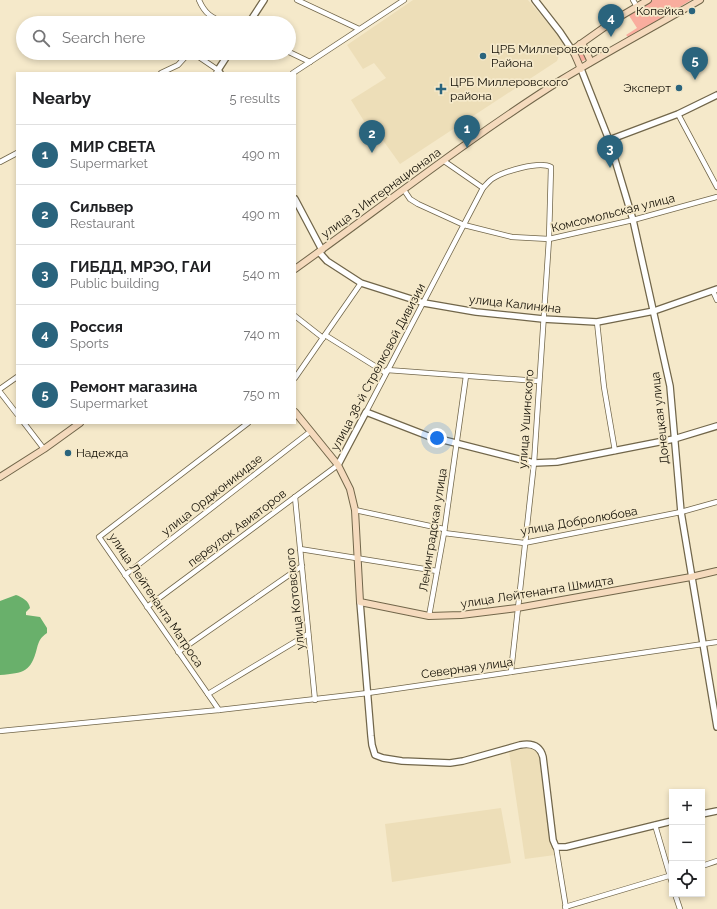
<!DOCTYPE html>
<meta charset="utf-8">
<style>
:root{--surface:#fff;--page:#f2f2f2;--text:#202124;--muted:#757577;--line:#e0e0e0;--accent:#2a647d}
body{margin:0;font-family:Raleway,sans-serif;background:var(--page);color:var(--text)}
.controls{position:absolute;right:12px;bottom:12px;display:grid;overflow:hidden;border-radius:0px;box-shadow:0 2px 6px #0003}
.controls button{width:36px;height:36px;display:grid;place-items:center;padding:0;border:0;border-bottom:1px solid var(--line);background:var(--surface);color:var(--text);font:20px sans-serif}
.you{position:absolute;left:437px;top:438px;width:14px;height:14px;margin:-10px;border:3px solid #fff;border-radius:50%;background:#1a73e8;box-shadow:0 0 0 6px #1a73e833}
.badge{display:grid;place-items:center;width:26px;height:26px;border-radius:50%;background:var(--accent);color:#fff;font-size:13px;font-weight:700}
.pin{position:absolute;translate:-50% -33px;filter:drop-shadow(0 1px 2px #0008)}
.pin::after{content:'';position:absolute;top:21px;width:14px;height:12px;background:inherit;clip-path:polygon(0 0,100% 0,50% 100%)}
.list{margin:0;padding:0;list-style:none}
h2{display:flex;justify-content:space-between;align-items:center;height:52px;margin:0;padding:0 16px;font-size:17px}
h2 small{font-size:13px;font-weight:400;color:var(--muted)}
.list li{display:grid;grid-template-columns:26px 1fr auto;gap:12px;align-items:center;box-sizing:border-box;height:60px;padding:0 16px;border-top:1px solid var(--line)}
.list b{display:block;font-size:15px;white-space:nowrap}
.list p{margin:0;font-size:13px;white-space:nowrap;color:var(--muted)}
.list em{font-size:13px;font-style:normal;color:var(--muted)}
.icon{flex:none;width:22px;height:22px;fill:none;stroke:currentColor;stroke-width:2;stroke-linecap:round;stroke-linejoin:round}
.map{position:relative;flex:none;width:717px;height:909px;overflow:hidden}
.search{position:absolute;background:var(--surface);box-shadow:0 2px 6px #0003;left:16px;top:16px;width:280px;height:44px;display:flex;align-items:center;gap:10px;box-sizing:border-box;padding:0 14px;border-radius:22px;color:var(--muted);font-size:15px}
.panel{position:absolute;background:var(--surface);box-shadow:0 2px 6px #0003;left:16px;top:72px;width:280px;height:352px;border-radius:0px}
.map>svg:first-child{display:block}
.built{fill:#eddeb8}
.green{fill:#f9ad9e}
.water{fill:#69b06b}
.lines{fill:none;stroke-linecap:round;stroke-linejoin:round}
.minor-casing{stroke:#71664a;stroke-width:6}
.tertiary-casing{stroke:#71664a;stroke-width:8}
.secondary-casing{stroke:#71664a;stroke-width:8}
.minor{stroke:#fff;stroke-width:4.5}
.tertiary{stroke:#fff;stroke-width:5.5}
.secondary{stroke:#f5dabd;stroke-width:6}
.poi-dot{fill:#2a647d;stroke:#f5e9ca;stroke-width:1.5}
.labels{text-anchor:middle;stroke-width:3.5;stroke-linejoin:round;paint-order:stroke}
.poi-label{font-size:12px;fill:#130f05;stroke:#f5e9ca;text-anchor:start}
.street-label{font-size:12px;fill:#130f05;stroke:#f5e9ca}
</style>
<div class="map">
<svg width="717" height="909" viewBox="0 0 717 909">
<rect width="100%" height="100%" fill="#f5e9ca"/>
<!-- built -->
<g class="built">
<polygon points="413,0 528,0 564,42 557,61 400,164 382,139 375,139 351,100 386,78 374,63 363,69 347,45"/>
<polygon points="529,748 538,752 541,755 552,840 555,855 525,859 509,751"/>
<polygon points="501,808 511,863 392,882 385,824"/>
</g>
<!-- green -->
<g class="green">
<polygon points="653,0 691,0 629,38 626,35 637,28 628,14"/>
<polygon points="581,46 587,59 581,62 575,50"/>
</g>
<!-- water -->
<path class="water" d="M16 595C22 597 29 601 30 608L26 612V615L40 617 47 628V633C40 638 39 641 37 648 31 672 24 673 0 675V601Z"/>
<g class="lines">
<!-- minor casing -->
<g class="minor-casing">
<g id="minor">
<path d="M199 0C205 14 211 17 225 23"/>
<polyline points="297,0 359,29"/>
<polyline points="633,0 637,7"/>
<polyline points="206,23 210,16"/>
<polyline points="289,52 310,62"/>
<polyline points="193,53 218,70 216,73"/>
<polyline points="161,73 178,65 189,53"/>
<polyline points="293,73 404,0"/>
<polyline points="678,114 717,187"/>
<polyline points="444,161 483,188"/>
<polyline points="0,162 17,153"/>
<polyline points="404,190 410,199 418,204 464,225 512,237 549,239 633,220 717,197"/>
<polyline points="713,291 717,300"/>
<polyline points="295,316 323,338"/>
<polyline points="597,322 604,387 615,451"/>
<polyline points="325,335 386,373"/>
<polyline points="387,370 538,381"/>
<polyline points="295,378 361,283"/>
<polyline points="0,389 17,377"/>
<polyline points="0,392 17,414"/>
<path d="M366 412 483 188C486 185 489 181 492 179 504 171 539 161 551 167L549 239 534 463 511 672"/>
<polyline points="24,423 44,449"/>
<polyline points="295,497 315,700"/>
<polyline points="355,510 444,529"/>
<polyline points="444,533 524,543 681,512 717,502"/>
<polyline points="300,549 437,571"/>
<polyline points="125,575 311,431"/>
<polyline points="147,607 338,465"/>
<polyline points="429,616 444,533 466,376"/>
<polyline points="178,652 302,566"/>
<polyline points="208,694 308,634"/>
<polyline points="219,710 99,537 248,423"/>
<polyline points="0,731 219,710 368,693 717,642"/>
<polyline points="655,825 672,883"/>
<polyline points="556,847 566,908"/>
<polyline points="702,866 717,861"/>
<polyline points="675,894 680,909"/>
<polyline points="565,907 672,875"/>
</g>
</g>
<!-- tertiary casing -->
<g class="tertiary-casing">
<g id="tertiary">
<polyline points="535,0 560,32 574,53"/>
<polyline points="249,23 264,0"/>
<polyline points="581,69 609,140 633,220 670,386 681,512 717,727"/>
<polyline points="220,73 218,70 229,53"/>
<polyline points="609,140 678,114 717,95"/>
<polyline points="295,199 322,250"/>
<polyline points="319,252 327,261 361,283 424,303 476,312 543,319 597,322 654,311 717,289"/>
<polyline points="338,465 366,412 428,436 534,463 557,462 674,439 717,426"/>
<path d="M360 602 371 736 372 745 375 755 383 758 402 761 450 763 463 761 520 745C531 743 540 745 543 757L553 840 556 847H566L672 821"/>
<polyline points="702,814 717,811"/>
</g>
</g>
<!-- secondary casing -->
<g class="secondary-casing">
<g id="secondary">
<polyline points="580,44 583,45 590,60 589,63"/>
<polyline points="581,69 574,53 575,48 616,19 648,0"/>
<path d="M295 269C383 206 469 138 561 80 607 52 654 27 700 0"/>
<polyline points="295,412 338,465 350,489 355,510 360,602 429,616 461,615 517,608 691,577 717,571"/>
<polyline points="0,477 44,449 80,423"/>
</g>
</g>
<!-- minor -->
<use href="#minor" class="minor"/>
<!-- tertiary -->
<use href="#tertiary" class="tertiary"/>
<!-- secondary -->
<use href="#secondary" class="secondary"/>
</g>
<!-- markers -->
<g class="poi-dot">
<circle cx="692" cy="11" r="4"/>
<circle cx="483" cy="56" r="4"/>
<circle cx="679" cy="88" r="4"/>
<path d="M439 83h4v4h4v4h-4v4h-4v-4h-4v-4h4z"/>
<circle cx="68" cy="453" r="4"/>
</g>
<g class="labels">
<!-- poi labels -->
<g class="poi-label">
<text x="684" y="15" text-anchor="end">Копейка</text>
<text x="491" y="53">ЦРБ Миллеровского<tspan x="491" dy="14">Района</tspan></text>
<text x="450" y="86">ЦРБ Миллеровского<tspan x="450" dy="14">района</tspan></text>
<text x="671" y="92" text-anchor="end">Эксперт</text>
<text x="76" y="457">Надежда</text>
</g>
<!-- street labels -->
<g class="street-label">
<text transform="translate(381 193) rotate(-36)" y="4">улица 3 Интернационала</text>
<text transform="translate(613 213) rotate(-14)" y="4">Комсомольская улица</text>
<text transform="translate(515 304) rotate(6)" y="4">улица Калинина</text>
<text transform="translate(378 367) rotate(-62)" y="4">улица 38-й Стрелковой Дивизии</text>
<text transform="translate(660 418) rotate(-96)" y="4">Донецкая улица</text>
<text transform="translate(526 419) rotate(-86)" y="4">улица Ушинского</text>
<text transform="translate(212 495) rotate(-38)" y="4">улица Орджоникидзе</text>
<text transform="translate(579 521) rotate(-10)" y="4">улица Добролюбова</text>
<text transform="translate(237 528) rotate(-37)" y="4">переулок Авиаторов</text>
<text transform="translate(433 530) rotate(-81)" y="4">Ленинградская улица</text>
<text transform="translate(537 592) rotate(-9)" y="4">улица Лейтенанта Шмидта</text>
<text transform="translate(295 599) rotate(-96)" y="4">улица Котовского</text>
<text transform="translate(156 600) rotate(56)" y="4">улица Лейтенанта Матроса</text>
<text transform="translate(467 668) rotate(-8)" y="4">Северная улица</text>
</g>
</g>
</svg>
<div class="controls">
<button>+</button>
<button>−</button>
<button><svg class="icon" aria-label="locate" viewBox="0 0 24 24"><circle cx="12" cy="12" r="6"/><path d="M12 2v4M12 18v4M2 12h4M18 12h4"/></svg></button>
</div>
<div class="you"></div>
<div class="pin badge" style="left:467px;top:148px">1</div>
<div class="pin badge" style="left:372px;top:153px">2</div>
<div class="pin badge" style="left:610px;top:168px">3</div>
<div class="pin badge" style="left:611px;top:37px">4</div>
<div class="pin badge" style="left:695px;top:80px">5</div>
<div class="search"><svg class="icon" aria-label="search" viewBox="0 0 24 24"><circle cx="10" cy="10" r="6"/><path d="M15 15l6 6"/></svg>Search here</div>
<section class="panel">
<h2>Nearby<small>5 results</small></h2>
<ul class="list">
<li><span class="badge">1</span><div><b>МИР СВЕТА</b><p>Supermarket</p></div><em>490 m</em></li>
<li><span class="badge">2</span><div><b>Сильвер</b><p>Restaurant</p></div><em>490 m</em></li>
<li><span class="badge">3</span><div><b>ГИБДД, МРЭО, ГАИ</b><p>Public building</p></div><em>540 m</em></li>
<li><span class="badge">4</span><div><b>Россия</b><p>Sports</p></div><em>740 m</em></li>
<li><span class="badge">5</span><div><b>Ремонт магазина</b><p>Supermarket</p></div><em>750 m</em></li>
</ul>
</section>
</div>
